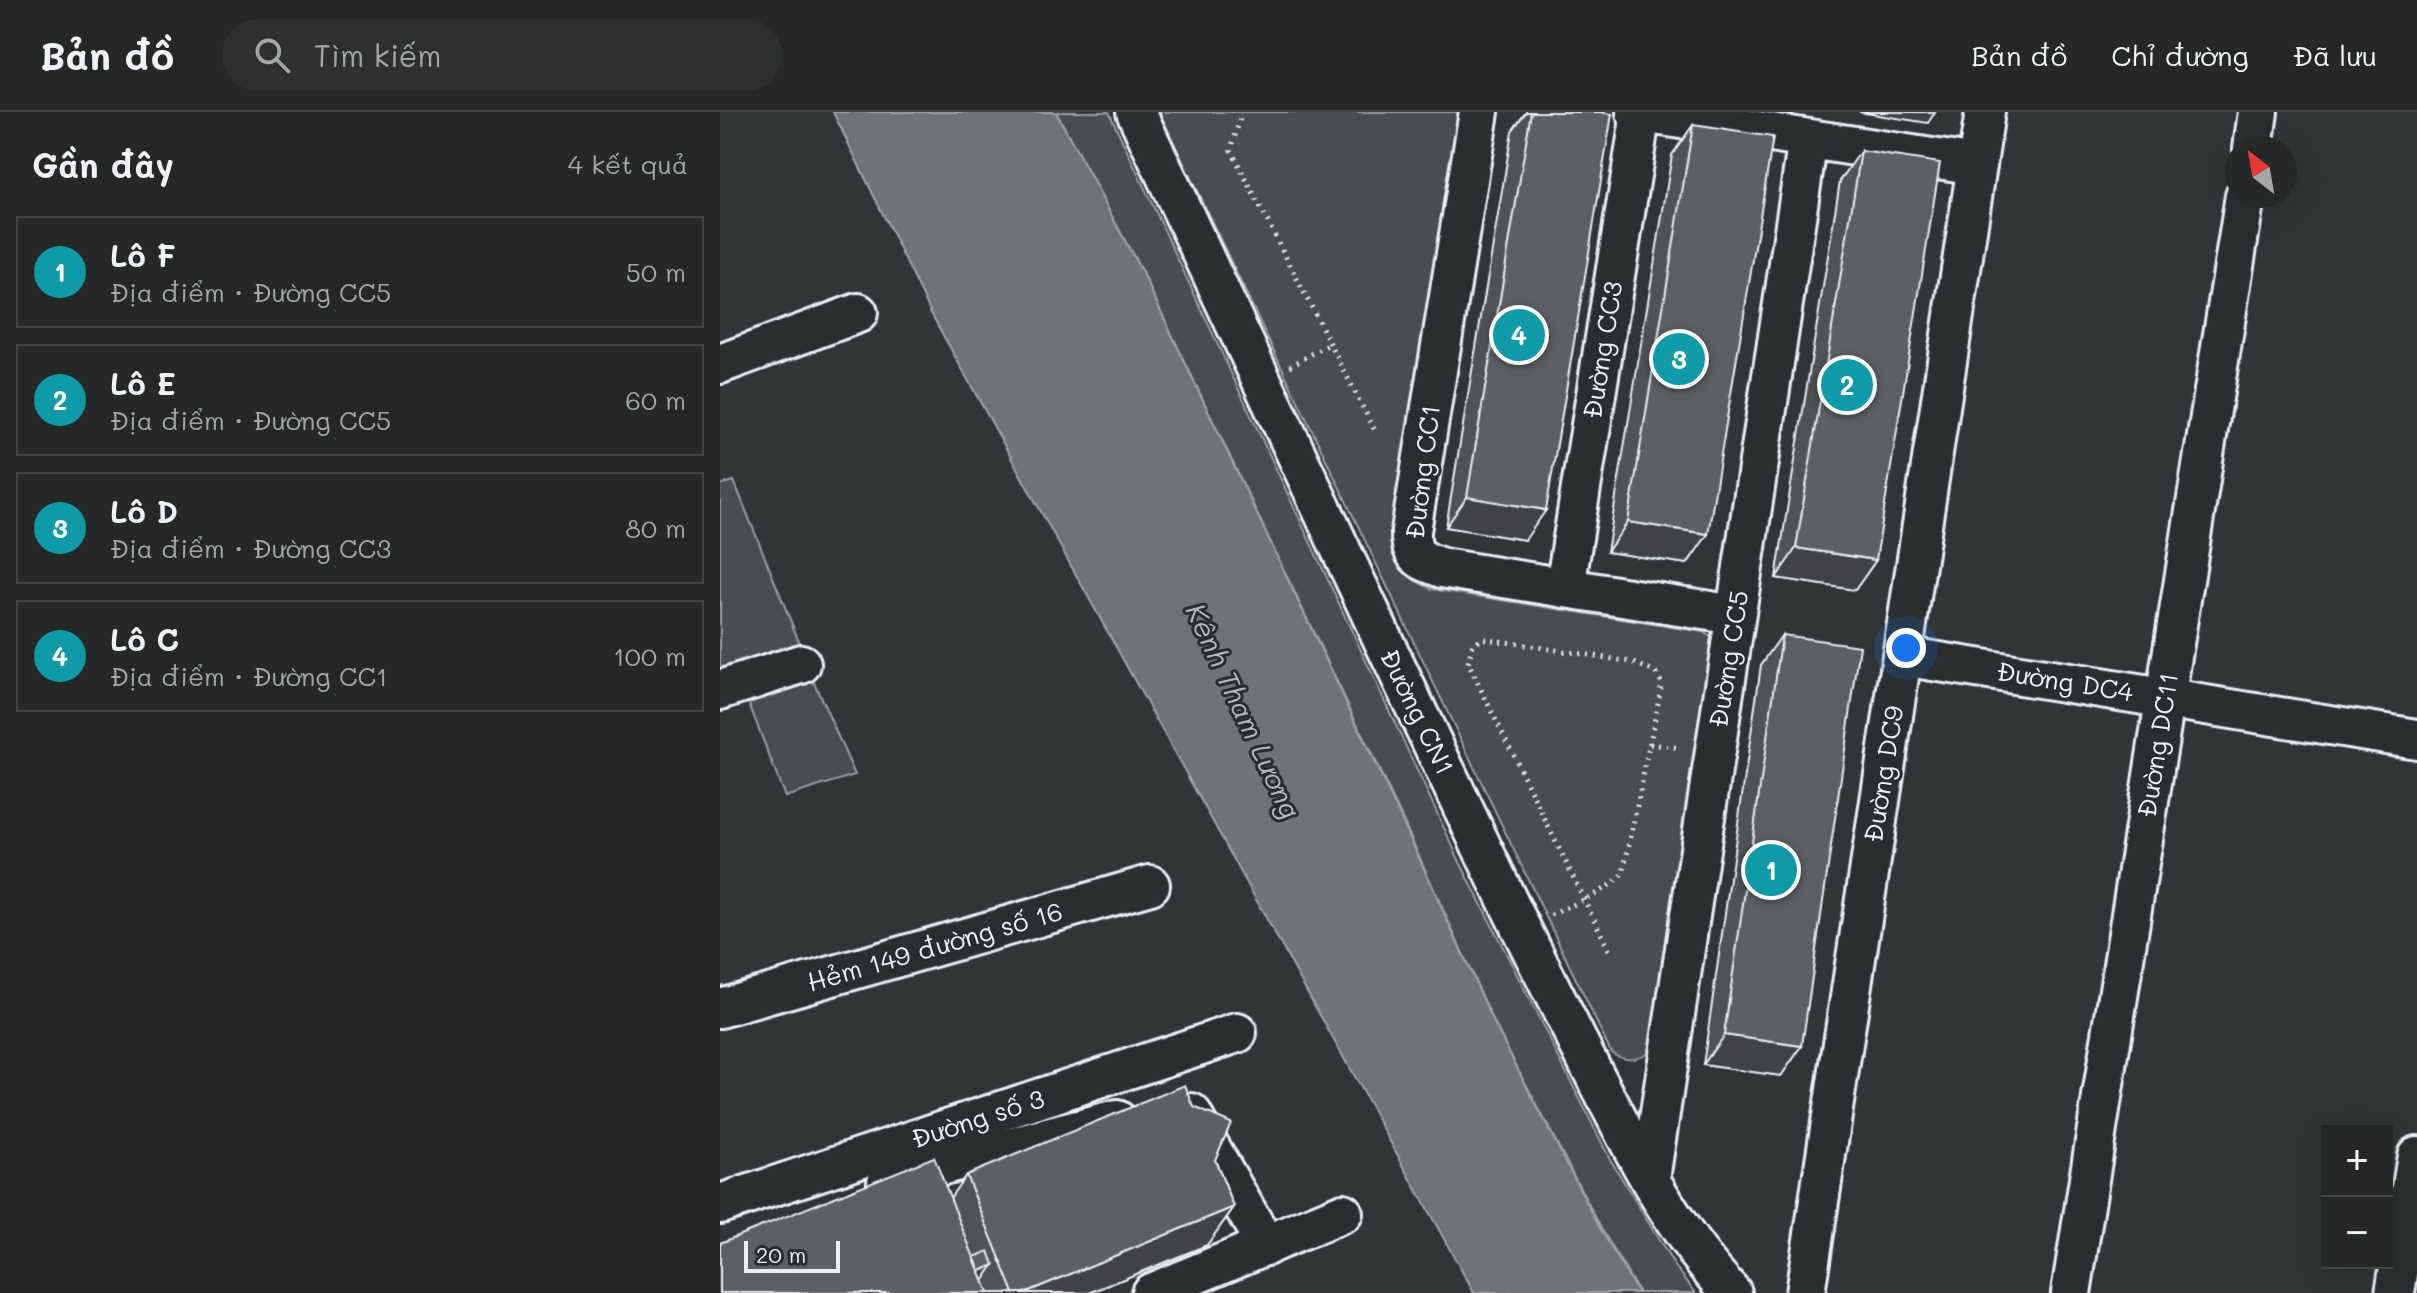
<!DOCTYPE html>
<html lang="vi">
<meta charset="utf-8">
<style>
:root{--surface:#262828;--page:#2e3030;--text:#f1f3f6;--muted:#a4a6a8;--line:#424445;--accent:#ffd166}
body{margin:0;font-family:Mali,sans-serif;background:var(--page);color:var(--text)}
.controls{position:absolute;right:24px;bottom:24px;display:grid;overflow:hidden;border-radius:0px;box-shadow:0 8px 32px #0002}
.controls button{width:72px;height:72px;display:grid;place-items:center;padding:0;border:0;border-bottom:2px solid var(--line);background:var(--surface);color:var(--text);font:40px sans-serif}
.compass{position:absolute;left:1505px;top:24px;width:72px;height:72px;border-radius:50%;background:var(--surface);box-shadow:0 8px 32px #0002;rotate:329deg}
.scale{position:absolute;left:24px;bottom:20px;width:96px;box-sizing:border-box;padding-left:8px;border:4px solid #e8f1f8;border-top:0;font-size:22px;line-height:28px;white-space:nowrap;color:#e8f1f8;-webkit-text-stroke:6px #2a2d2e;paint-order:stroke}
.you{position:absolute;left:1186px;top:536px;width:28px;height:28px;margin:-20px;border:6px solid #fff;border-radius:50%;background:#1a73e8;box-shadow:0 0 0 12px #1a73e833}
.badge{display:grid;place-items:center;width:52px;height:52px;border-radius:50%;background:var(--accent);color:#fff;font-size:26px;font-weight:700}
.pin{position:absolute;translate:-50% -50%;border:4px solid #fff;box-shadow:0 2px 8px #0006}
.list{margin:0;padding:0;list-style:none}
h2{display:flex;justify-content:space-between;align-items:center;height:104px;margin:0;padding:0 32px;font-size:34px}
h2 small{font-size:26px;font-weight:400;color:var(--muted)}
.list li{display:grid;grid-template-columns:52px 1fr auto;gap:24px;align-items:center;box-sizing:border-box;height:112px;margin:0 16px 16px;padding:0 16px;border:2px solid var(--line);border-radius:0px}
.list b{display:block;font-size:30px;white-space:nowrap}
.list p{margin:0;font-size:26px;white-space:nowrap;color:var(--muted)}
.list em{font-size:26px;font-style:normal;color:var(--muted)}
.icon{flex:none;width:44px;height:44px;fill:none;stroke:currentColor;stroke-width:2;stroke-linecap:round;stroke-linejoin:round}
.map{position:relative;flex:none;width:1697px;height:1181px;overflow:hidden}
header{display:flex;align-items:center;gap:48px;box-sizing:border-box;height:112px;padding:0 40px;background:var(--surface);border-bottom:2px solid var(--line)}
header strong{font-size:38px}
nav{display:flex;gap:44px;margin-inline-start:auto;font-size:28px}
.search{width:560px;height:72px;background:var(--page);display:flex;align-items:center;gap:20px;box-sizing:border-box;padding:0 28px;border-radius:44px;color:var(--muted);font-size:30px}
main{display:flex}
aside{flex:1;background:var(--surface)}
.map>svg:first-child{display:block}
.green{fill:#494d4f;stroke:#989fa4;stroke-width:2}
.water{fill:#6e7376;stroke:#9fa5aa;stroke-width:2}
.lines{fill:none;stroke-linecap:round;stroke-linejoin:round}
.minor-casing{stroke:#e8f1f8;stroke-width:44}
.path{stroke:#e8f1f8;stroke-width:5;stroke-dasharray:2 6;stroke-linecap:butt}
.minor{stroke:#2a2d2e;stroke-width:38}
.wall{fill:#4f5355;stroke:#e8f1f8;stroke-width:2}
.shaded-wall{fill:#404345;stroke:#e8f1f8;stroke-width:2}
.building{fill:#5c6063;stroke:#e8f1f8;stroke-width:2}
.labels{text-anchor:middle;stroke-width:6;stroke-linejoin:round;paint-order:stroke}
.street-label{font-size:26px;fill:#e8f1f8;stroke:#2a2d2e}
.water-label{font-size:28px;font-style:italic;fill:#b1b8be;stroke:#2a2d2e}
</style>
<header>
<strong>Bản đồ</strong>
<div class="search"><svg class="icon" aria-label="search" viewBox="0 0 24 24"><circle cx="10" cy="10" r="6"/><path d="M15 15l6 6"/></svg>Tìm kiếm</div>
<nav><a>Bản đồ</a><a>Chỉ đường</a><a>Đã lưu</a></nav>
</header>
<main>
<aside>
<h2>Gần đây<small>4 kết quả</small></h2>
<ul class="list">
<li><span class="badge" style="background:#0f9aa8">1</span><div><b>Lô F</b><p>Địa điểm · Đường CC5</p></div><em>50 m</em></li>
<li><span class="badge" style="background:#0f9aa8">2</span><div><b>Lô E</b><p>Địa điểm · Đường CC5</p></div><em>60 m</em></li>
<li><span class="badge" style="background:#0f9aa8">3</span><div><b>Lô D</b><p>Địa điểm · Đường CC3</p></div><em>80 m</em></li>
<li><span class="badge" style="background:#0f9aa8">4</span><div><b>Lô C</b><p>Địa điểm · Đường CC1</p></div><em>100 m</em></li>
</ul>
</aside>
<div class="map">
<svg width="1697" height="1181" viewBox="0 0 1697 1181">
<rect width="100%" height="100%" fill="#323536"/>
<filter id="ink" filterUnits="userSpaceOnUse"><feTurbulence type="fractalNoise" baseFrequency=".0125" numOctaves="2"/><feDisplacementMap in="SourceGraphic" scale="16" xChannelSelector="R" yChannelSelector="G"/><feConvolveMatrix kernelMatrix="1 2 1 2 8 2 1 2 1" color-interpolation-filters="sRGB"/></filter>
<g filter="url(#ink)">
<!-- green -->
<g class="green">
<polygon points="336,0 389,0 740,750 890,1047 954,1153 976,1181 919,1181 881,1116 774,911 681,704 425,166"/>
<path d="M439 0H740L741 6 680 450 694 468 712 477 983 520 991 525 996 535 935 935C921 947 907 951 891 940Z"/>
<polygon points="14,369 84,542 0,569 0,373"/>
<polygon points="89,559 135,663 65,685 25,581"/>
</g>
<!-- water -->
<polygon class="water" points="113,0 336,0 425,166 680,704 774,911 880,1116 918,1181 754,1181 212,203"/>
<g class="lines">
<!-- minor casing -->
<g class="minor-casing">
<g id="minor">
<path d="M416 0C535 256 654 511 776 765 807 829 839 893 871 956 911 1034 951 1117 1012 1181"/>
<path d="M759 0 691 419C690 444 699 448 722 456L1015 503"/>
<polyline points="916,0 1257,53"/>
<polyline points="1533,36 1538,0"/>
<polyline points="0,252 138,201"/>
<polyline points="845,476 921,1"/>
<polyline points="1182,544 1697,627"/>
<polyline points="0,578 81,552"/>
<polyline points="0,896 430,773"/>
<polyline points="471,1001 546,1134"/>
<polyline points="930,1067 1088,27"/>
<polyline points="167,1070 192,1061 397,1008"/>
<polyline points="0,1092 517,921"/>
<polyline points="431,1181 623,1101"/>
<polyline points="1085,1181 1265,0"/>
<polyline points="1351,1181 1525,84"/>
<polyline points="1675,1181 1697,1044"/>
</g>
</g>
<!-- path -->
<g class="path">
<polyline points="520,7 511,38 655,319"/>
<polyline points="570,254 610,232"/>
<polyline points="930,632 960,636"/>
<path d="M831 803C856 791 884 781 903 762L942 571 935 560 912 550 761 526 752 535 748 551 889 838"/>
</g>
<!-- minor -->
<use href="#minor" class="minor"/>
</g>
<!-- wall -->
<g class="wall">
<polygon points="806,0 879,0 805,428 726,415 792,19"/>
<polygon points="973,13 988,422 967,452 887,440 952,43"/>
<polygon points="1141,39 1156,448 1135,478 1056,466 1120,69"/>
<polygon points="1062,523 1082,934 1061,964 983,953 1041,553"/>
<polygon points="495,1048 514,1095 487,1133 369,1181 0,1181 230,1086 246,1063"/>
</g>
<!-- shaded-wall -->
<g class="shaded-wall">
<polygon points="1139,0 1215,0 1208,11"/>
<polygon points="747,385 826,398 805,428 726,415"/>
<polygon points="908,410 988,422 967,452 887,440"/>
<polygon points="1076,436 1156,448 1135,478 1056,466"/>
<polygon points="1004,923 1082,934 1061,964 983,953"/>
<polygon points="514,1095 487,1133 369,1181 304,1181"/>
<polygon points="274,1153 255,1181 253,1162"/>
</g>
<!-- building -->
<g class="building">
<polygon points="811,0 879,0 892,2 826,398 747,385"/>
<polygon points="973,13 1053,25 988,422 908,410"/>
<polygon points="1141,39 1220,51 1156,448 1076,436"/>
<polygon points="1062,523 1140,534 1082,934 1004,923"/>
<polygon points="465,973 474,995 511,1011 495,1048 514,1095 304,1181 294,1181 246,1063"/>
<polygon points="214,1045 268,1181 0,1181 0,1131"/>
<polygon points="269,1139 274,1153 260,1159 254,1145"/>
</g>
</g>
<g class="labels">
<!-- street labels -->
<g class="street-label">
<text transform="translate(883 238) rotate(-81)" y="9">Đường CC3</text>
<text transform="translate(703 360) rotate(-83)" y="9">Đường CC1</text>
<text transform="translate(1009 547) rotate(-81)" y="9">Đường CC5</text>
<text transform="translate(1345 570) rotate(9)" y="9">Đường DC4</text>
<text transform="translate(697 600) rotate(64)" y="9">Đường CN1</text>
<text transform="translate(1438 633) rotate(-81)" y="9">Đường DC11</text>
<text transform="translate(1164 662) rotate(-81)" y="9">Đường DC9</text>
<text transform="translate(215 835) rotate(-16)" y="9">Hẻm 149 đường số 16</text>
<text transform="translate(258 1007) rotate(-18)" y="9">Đường số 3</text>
</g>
<!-- water labels -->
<g class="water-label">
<text transform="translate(523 599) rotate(65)" y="10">Kênh Tham Lương</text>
</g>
</g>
</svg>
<div class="controls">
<button>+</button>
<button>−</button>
</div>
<svg class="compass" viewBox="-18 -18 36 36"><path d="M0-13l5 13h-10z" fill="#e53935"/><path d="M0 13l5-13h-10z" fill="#a4a6a8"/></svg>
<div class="scale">20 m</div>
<div class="you"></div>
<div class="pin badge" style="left:1051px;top:758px;background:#0f9aa8">1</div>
<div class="pin badge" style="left:1127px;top:273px;background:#0f9aa8">2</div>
<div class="pin badge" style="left:959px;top:247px;background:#0f9aa8">3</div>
<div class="pin badge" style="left:799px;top:223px;background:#0f9aa8">4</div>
</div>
</main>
